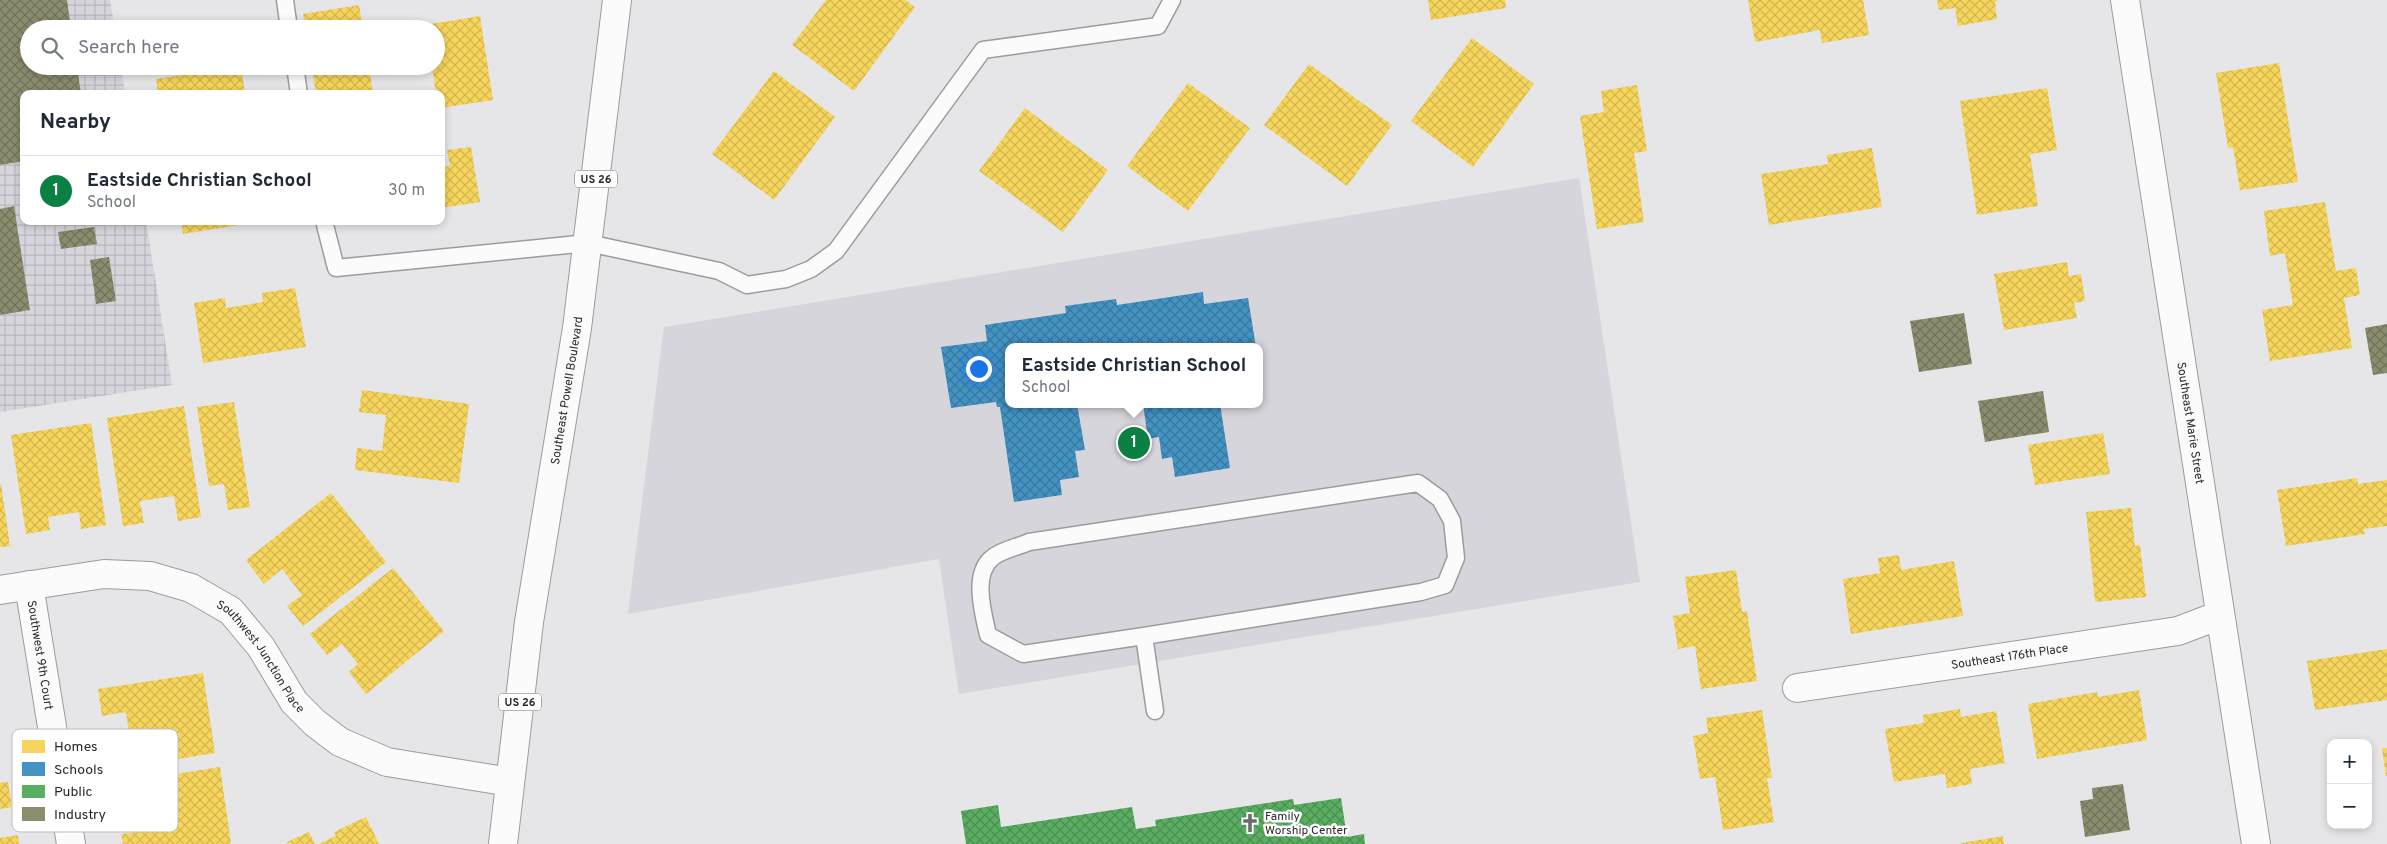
<!DOCTYPE html>
<meta charset="utf-8">
<style>
:root{--surface:#fff;--page:#f2f2f3;--text:#1f2937;--muted:#747a83;--line:#e0e1e3;--accent:#0b8043}
body{margin:0;font-family:Overpass,sans-serif;background:var(--page);color:var(--text)}
.controls{position:absolute;right:15px;bottom:15px;display:grid;overflow:hidden;border-radius:10px;box-shadow:0 2px 8px #0003}
.controls button{width:45px;height:45px;display:grid;place-items:center;padding:0;border:0;border-bottom:1px solid var(--line);background:var(--surface);color:var(--text);font:25px sans-serif}
.you{position:absolute;left:978px;top:368px;width:18px;height:18px;margin:-12px;border:4px solid #fff;border-radius:50%;background:#1a73e8;box-shadow:0 0 0 8px #1a73e833}
.badge{display:grid;place-items:center;width:32px;height:32px;border-radius:50%;background:var(--accent);color:#fff;font-size:16px;font-weight:700}
.pin{position:absolute;translate:-50% -50%;border:2px solid #fff;box-shadow:0 1px 5px #0006}
.popup{position:absolute;left:1005px;top:343px;width:258px;height:65px;box-sizing:border-box;display:grid;place-content:center;border-radius:10px;background:var(--surface);filter:drop-shadow(0 1px 4px #0005);font-size:16px;white-space:nowrap;color:var(--muted)}
.popup b{font-size:19px;color:var(--text)}
.popup::after{content:'';position:absolute;left:50%;top:100%;margin-left:-10px;border:10px solid transparent;border-top-color:var(--surface)}
.list{margin:0;padding:0;list-style:none}
h2{display:flex;justify-content:space-between;align-items:center;height:65px;margin:0;padding:0 20px;font-size:21px}
h2 small{font-size:16px;font-weight:400;color:var(--muted)}
.list li{display:grid;grid-template-columns:32px 1fr auto;gap:15px;align-items:center;box-sizing:border-box;height:70px;padding:0 20px;border-top:1px solid var(--line)}
.list b{display:block;font-size:19px;white-space:nowrap}
.list p{margin:0;font-size:16px;white-space:nowrap;color:var(--muted)}
.list em{font-size:16px;font-style:normal;color:var(--muted)}
.icon{flex:none;width:28px;height:28px;fill:none;stroke:currentColor;stroke-width:2;stroke-linecap:round;stroke-linejoin:round}
.map{position:relative;flex:none;width:2387px;height:844px;overflow:hidden}
.search{position:absolute;background:var(--surface);box-shadow:0 2px 8px #0003;left:20px;top:20px;width:425px;height:55px;display:flex;align-items:center;gap:12px;box-sizing:border-box;padding:0 18px;border-radius:28px;color:var(--muted);font-size:19px}
.panel{position:absolute;background:var(--surface);box-shadow:0 2px 8px #0003;left:20px;top:90px;width:425px;height:135px;border-radius:10px}
.map>svg:first-child{display:block}
.built{fill:#d7d5dc;fill-rule:evenodd}
.industrial{fill:url(#industrial-grid)}
.homes{fill:url(#homes-cross-hatch)}
.schools{fill:url(#schools-cross-hatch)}
.public{fill:url(#public-cross-hatch)}
.industry{fill:url(#industry-cross-hatch)}
.lines{fill:none;stroke-linecap:round;stroke-linejoin:round}
.service-casing{stroke:#9c9b9d;stroke-width:19}
.minor-casing{stroke:#9c9b9d;stroke-width:30}
.primary-casing{stroke:#9c9b9d;stroke-width:30}
.service{stroke:#fbfbfc;stroke-width:16}
.minor{stroke:#fbfbfc;stroke-width:28}
.primary{stroke:#fbfbfc;stroke-width:28}
.labels{text-anchor:middle;stroke-width:5;stroke-linejoin:round;paint-order:stroke}
.shield{fill:#fff;stroke:#69686a;stroke-width:1}
.shield-label{font-size:11px;font-weight:bold;fill:#29282a}
.street-label{font-size:12px;fill:#29282a;stroke:#fff}
.poi-label{font-size:12px;fill:#29282a;stroke:#fff;text-anchor:start}
.key{fill:#fff;stroke:#bfbebf;stroke-width:1}
.key-label{font-size:14px;fill:#29282a}
</style>
<div class="map">
<svg width="2387" height="844" viewBox="0 0 2387 844">
<defs>
<pattern id="industrial-grid" width="8" height="8" patternUnits="userSpaceOnUse" patternTransform="scale(1.25)"><rect width="8" height="8" fill="#d7d5dc"/><path d="M0 4h8M4 0v8" fill="none" stroke="#b9b7bd"/></pattern>
<pattern id="homes-cross-hatch" width="8" height="8" patternUnits="userSpaceOnUse" patternTransform="scale(1.25)"><rect width="8" height="8" fill="#f6d55c"/><path d="M0 0l8 8M0 8l8-8" fill="none" stroke="#d3b750"/></pattern>
<pattern id="schools-cross-hatch" width="8" height="8" patternUnits="userSpaceOnUse" patternTransform="scale(1.25)"><rect width="8" height="8" fill="#4393c3"/><path d="M0 0l8 8M0 8l8-8" fill="none" stroke="#38789f"/></pattern>
<pattern id="public-cross-hatch" width="8" height="8" patternUnits="userSpaceOnUse" patternTransform="scale(1.25)"><rect width="8" height="8" fill="#5aae61"/><path d="M0 0l8 8M0 8l8-8" fill="none" stroke="#4a8e50"/></pattern>
<pattern id="industry-cross-hatch" width="8" height="8" patternUnits="userSpaceOnUse" patternTransform="scale(1.25)"><rect width="8" height="8" fill="#8c8c6e"/><path d="M0 0l8 8M0 8l8-8" fill="none" stroke="#72725b"/></pattern>
</defs>
<rect width="100%" height="100%" fill="#e6e5e8"/>
<!-- built -->
<path class="built" d="M1579 178 1640 582 959 694 939 559 628 614 664 327ZM1009 347H1259V404H1009Z"/>
<!-- industrial -->
<polygon class="industrial" points="0,0 110,0 115,29 29,29 29,66 121,66 125,94 24,94 24,221 146,221 172,385 0,412"/>
<!-- homes -->
<g class="homes">
<polygon points="826,0 905,0 915,7 854,91 792,45"/>
<polygon points="1428,0 1505,0 1506,8 1431,20"/>
<polygon points="1748,0 1863,0 1869,35 1822,43 1820,30 1755,42"/>
<polygon points="1937,0 1999,0 1995,2 1997,19 1958,26 1955,8 1939,10"/>
<polygon points="359,5 363,29 306,29 303,14"/>
<polygon points="480,16 493,100 441,108 441,94 436,94 432,66 436,66 436,29 426,29 425,25"/>
<polygon points="1472,38 1534,84 1473,167 1411,121"/>
<polygon points="2279,63 2298,182 2240,190 2233,147 2228,148 2216,73"/>
<polygon points="1309,64 1392,125 1347,186 1264,125"/>
<polygon points="241,66 245,94 158,94 156,79"/>
<polygon points="312,66 369,66 373,94 316,94"/>
<polygon points="774,71 835,117 774,200 712,154"/>
<polygon points="1188,83 1250,128 1188,211 1127,166"/>
<polygon points="1637,85 1647,151 1634,153 1644,222 1597,229 1580,116 1604,112 1601,91"/>
<polygon points="2047,88 2057,150 2030,154 2038,206 1977,215 1960,101"/>
<polygon points="1025,108 1108,170 1063,232 979,171"/>
<polygon points="471,147 480,202 441,208 441,167 450,166 447,150"/>
<polygon points="1872,148 1882,207 1769,225 1761,174 1828,164 1827,155"/>
<polygon points="2325,202 2336,271 2356,268 2360,295 2344,298 2352,348 2270,361 2262,310 2293,305 2285,253 2270,256 2264,211"/>
<polygon points="181,221 256,221 256,222 183,234"/>
<polygon points="2067,262 2069,276 2081,274 2085,301 2074,303 2077,318 2004,330 1994,274"/>
<polygon points="295,288 306,347 203,363 194,303 225,298 226,308 263,302 262,293"/>
<polygon points="362,390 469,404 459,483 355,470 357,448 382,451 386,415 359,412"/>
<polygon points="234,402 250,507 228,510 224,484 209,486 197,407"/>
<polygon points="184,406 201,517 178,521 174,496 140,501 144,523 123,526 107,418"/>
<polygon points="91,423 106,525 81,529 79,512 48,517 50,530 26,534 11,435"/>
<polygon points="2103,433 2110,474 2035,485 2028,445"/>
<polygon points="2357,478 2358,484 2387,480 2387,526 2364,529 2365,534 2286,546 2277,490"/>
<polygon points="1,484 10,546 0,547 0,485"/>
<polygon points="331,493 386,562 303,626 287,606 302,595 282,569 264,584 246,560"/>
<polygon points="2131,508 2135,546 2140,545 2146,597 2095,602 2086,512"/>
<polygon points="1899,555 1901,570 1954,561 1963,616 1851,634 1843,579 1880,573 1878,558"/>
<polygon points="393,568 444,631 366,694 349,672 358,664 342,644 327,655 310,634"/>
<polygon points="1736,570 1742,612 1747,611 1757,681 1701,689 1695,646 1678,649 1673,616 1690,613 1685,577"/>
<polygon points="2387,649 2387,700 2315,710 2307,661"/>
<polygon points="203,673 215,753 110,770 106,745 130,741 126,712 102,716 98,689"/>
<polygon points="2139,690 2147,740 2037,759 2028,704 2097,692 2098,697"/>
<polygon points="1960,709 1961,717 1996,711 2005,763 1970,769 1972,784 1947,788 1945,774 1894,782 1885,729 1924,723 1923,715"/>
<polygon points="1762,710 1772,778 1767,778 1774,822 1723,830 1715,777 1700,779 1693,736 1708,733 1706,718"/>
<polygon points="2382,748 2387,748 2387,776 2386,776"/>
<polygon points="220,767 231,844 123,844 121,834 133,833 129,803 115,806 112,784"/>
<polygon points="8,782 12,807 0,809 0,783"/>
<polygon points="366,817 379,844 319,844 336,836 334,832"/>
<polygon points="309,832 315,844 288,844 287,842"/>
<polygon points="18,835 19,844 0,844 0,838"/>
<polygon points="2003,836 2004,844 1961,844 1961,843"/>
</g>
<!-- schools -->
<g class="schools">
<polygon points="1203,292 1204,304 1248,298 1256,347 1009,347 1009,404 1077,404 1085,450 1075,451 1079,477 1060,480 1062,495 1014,502 1000,407 997,407 996,402 951,408 941,347 987,341 985,325 1066,313 1065,306 1116,299 1117,305"/>
<polygon points="1143,404 1220,404 1230,468 1175,477 1172,457 1162,459 1159,437 1148,439"/>
</g>
<!-- public -->
<polygon class="public" points="1341,798 1347,837 1364,834 1365,844 966,844 961,811 998,805 1001,827 1132,807 1136,829 1156,826 1155,820 1293,799 1294,805"/>
<!-- industry -->
<g class="industry">
<polygon points="0,0 67,0 71,29 29,29 29,66 77,66 81,94 24,94 24,161 0,165"/>
<polygon points="14,206 30,310 0,315 0,209"/>
<polygon points="94,227 97,244 61,249 58,232"/>
<polygon points="109,257 116,301 96,304 90,260"/>
<polygon points="1964,313 1972,364 1919,372 1910,321"/>
<polygon points="2387,324 2387,373 2373,375 2365,328"/>
<polygon points="2043,391 2049,432 1985,442 1978,401"/>
<polygon points="2123,784 2130,830 2085,837 2080,801 2093,799 2092,788"/>
</g>
<g class="lines">
<!-- service casing -->
<g class="service-casing">
<g id="service">
<polyline points="285,0 289,29"/>
<polyline points="295,66 299,94"/>
<polyline points="324,221 336,268 588,243 719,271 747,285 786,279 811,269 836,251 983,50 1158,26 1172,0"/>
<path d="M1144 636 1023 654 988 635C983 613 972 574 992 558 1001 550 1018 547 1029 542L1418 483 1440 499 1452 521 1456 558 1445 585 1421 592 1144 636 1155 711"/>
</g>
</g>
<!-- minor casing -->
<g class="minor-casing">
<g id="minor">
<path id="s1" d="M2125 0 2256 844"/>
<path id="s2" d="M29 585 71 844"/>
<path id="s3" d="M0 590 104 574 150 576 191 588 231 611 261 647 294 702 315 723 340 742 387 762 510 782"/>
<path id="s4" d="M1797 688 2178 631 2220 615"/>
</g>
</g>
<!-- primary casing -->
<g class="primary-casing">
<g id="primary">
<path id="s5" d="M503 844 529 622 577 328 617 0"/>
</g>
</g>
<!-- service -->
<use href="#service" class="service"/>
<!-- minor -->
<use href="#minor" class="minor"/>
<!-- primary -->
<use href="#primary" class="primary"/>
</g>
<!-- icons -->
<defs>
<g id="church-bare" transform="scale(1.5)"><path d="M-1.2-6h2.4v3.5h3.3v2.4h-3.3V6h-2.4V-.1h-3.3v-2.4h3.3Z" fill="#6b6a6c" stroke="#fff" stroke-width="2.5" paint-order="stroke"/></g>
</defs>
<g fill-rule="evenodd">
<use href="#church-bare" x="1250" y="823"/>
</g>
<g class="labels">
<!-- shield labels -->
<g class="shield">
<rect x="575" y="170.5" width="42" height="17" rx="4"/>
<rect x="499" y="693.5" width="42" height="17" rx="4"/>
</g>
<g class="shield-label">
<text x="596" y="183">US 26</text>
<text x="520" y="706">US 26</text>
</g>
<!-- street labels -->
<g class="street-label">
<text dy="4" stroke="none"><textPath href="#s5" startOffset="458">Southeast Powell Boulevard</textPath></text>
<text dy="4" stroke="none"><textPath href="#s1" startOffset="428">Southeast Marie Street</textPath></text>
<text dy="4" stroke="none"><textPath href="#s2" startOffset="71">Southwest 9th Court</textPath></text>
<text dy="4" stroke="none"><textPath href="#s4" startOffset="215">Southeast 176th Place</textPath></text>
<text dy="4" stroke="none"><textPath href="#s3" startOffset="294">Southwest Junction Place</textPath></text>
</g>
<!-- poi labels -->
<g class="poi-label">
<text x="1265" y="820">Family<tspan x="1265" dy="14">Worship Center</tspan></text>
</g>
</g>
<!-- legend -->
<rect x="12" y="729" width="166" height="103" rx="8" class="key"/>
<rect x="22" y="740" width="23" height="13" fill="#f6d55c"/>
<rect x="22" y="762" width="23" height="14" fill="#4393c3"/>
<rect x="22" y="785" width="23" height="13" fill="#5aae61"/>
<rect x="22" y="807" width="23" height="14" fill="#8c8c6e"/>
<g class="key-label">
<text x="54" y="751">Homes</text>
<text x="54" y="774">Schools</text>
<text x="54" y="796">Public</text>
<text x="54" y="819">Industry</text>
</g>
</svg>
<div class="controls">
<button>+</button>
<button>−</button>
</div>
<div class="you"></div>
<div class="pin badge" style="left:1134px;top:443px">1</div>
<div class="popup"><b>Eastside Christian School</b>School</div>
<div class="search"><svg class="icon" aria-label="search" viewBox="0 0 24 24"><circle cx="10" cy="10" r="6"/><path d="M15 15l6 6"/></svg>Search here</div>
<section class="panel">
<h2>Nearby<small></small></h2>
<ul class="list">
<li><span class="badge">1</span><div><b>Eastside Christian School</b><p>School</p></div><em>30 m</em></li>
</ul>
</section>
</div>
